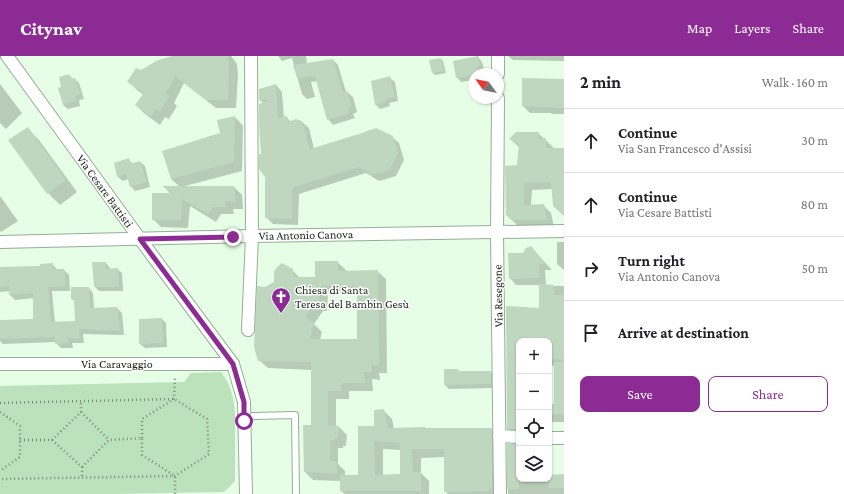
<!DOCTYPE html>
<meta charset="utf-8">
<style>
:root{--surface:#fff;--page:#f6f6f6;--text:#202124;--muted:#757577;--line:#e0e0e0;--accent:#8c2b93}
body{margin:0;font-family:"Crimson Pro",serif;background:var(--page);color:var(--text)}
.controls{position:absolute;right:12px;bottom:12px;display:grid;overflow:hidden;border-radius:8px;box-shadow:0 1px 3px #0004}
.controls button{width:36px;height:36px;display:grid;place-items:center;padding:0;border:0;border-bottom:1px solid var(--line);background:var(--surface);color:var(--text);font:20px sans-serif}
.compass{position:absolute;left:468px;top:12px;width:36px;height:36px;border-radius:50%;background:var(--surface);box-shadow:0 1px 3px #0004;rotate:303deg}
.stop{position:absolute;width:12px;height:12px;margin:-9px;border:3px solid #8c2b93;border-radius:50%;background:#fff}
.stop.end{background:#8c2b93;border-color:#fff;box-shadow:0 1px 4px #0008}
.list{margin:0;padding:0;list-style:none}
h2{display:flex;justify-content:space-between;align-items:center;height:52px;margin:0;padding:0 16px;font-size:17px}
h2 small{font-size:13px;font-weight:400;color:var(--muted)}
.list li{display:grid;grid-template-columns:26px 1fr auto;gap:12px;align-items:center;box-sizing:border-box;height:64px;padding:0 16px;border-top:1px solid var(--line)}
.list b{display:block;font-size:15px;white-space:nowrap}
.list p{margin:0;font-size:13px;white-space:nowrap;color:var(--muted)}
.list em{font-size:13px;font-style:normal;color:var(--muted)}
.actions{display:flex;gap:8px;padding:12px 16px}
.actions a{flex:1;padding:9px 0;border:1px solid var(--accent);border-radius:8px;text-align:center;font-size:14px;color:var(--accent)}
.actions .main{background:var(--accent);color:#fff}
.icon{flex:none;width:22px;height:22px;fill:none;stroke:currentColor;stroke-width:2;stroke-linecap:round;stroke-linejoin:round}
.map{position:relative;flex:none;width:564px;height:438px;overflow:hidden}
header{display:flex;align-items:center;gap:24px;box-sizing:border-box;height:56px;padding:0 20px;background:var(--accent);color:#fff}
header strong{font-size:19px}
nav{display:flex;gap:22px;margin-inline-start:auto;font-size:14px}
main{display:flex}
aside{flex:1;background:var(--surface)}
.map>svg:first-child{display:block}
.green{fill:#bce2bc}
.shadow{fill:#0003;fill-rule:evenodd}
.building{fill:#bfd7bf;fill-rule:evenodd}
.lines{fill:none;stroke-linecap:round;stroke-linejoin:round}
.lane-casing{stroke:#96ad96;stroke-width:8}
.street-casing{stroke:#96ad96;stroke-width:14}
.path{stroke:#7a8a7a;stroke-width:2.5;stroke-dasharray:1 3;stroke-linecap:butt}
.lane{stroke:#fff;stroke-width:6}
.street{stroke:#fff;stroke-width:12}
.route{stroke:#8c2b93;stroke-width:5}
.labels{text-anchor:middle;stroke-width:3;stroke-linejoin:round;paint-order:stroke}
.street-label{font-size:12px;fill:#202920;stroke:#fff}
.poi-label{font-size:12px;fill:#202920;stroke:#fff;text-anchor:start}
</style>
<header>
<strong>Citynav</strong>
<nav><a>Map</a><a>Layers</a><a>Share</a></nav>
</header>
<main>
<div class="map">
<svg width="564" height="438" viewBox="0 0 564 438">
<rect width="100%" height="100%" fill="#e5fee5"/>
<!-- green -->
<path class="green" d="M221 316C231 328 234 343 235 358V425L224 436 112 438H0V330L184 326 191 317Z"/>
<!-- shadow -->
<g class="shadow">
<polygon points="177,0 231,0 237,8 238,18 236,52 216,52 184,27 174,47 177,50 169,63 165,61 160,69 145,58 136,49 144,39 137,34 129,26 141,15"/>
<polygon points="278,0 306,0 307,8 333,4 338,9 346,36 347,36 353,41 357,56 353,58 355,62 333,69 328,63 318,25 311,26 315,41 307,43 302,38 292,2 282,5"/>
<polygon points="508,0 564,0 564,5 513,4"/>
<polygon points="478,1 482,6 484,13 481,16 481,18 474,18 474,24 461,26 457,21"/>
<polygon points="441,3 443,5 446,17 435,19 433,17"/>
<polygon points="69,19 73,23 75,23 79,27 84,43 79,44 80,50 68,53 63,49 62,32"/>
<polygon points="390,22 395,26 398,45 389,47 390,50 380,53 375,48"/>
<polygon points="564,24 564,58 552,58 551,57 530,57 523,50"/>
<polygon points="0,28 22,57 6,73 0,67"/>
<polygon points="276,29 282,36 284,62 286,61 291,66 302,66 309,72 314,93 392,81 399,87 404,104 396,120 379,125 366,117 299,138 298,169 273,168 266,161 266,120 262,98 263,47 260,44 260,34"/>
<polygon points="235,61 243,70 242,115 185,130 234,131 242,139 243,153 233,153 234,158 221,158 216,166 190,150 188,172 161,171 153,163 171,138 164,131 180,131 171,123 221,77"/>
<polygon points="27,72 39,84 77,136 60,149 48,137"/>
<polygon points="538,77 553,91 553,93 564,93 564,159 553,133 532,134 531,149 543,149 551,157 554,171 520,172 507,159 518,110 519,91 510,83"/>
<polygon points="128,103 133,108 140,106 145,110 150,131 135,135 131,130 128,123 123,125 118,121 115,108"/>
<polygon points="0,140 18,165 1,176 0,175"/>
<polygon points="557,186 564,186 564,214 557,208"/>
<polygon points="531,191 552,214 545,214 546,230 564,230 564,366 549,366 549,349 555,349 555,310 549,309 549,285 519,285 519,381 516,380 508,372 507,251 540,253 540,229 516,229 510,222 523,198"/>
<path d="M337 206 346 214V216L377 215 386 223 387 317H379L380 324 372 323 373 335H349V343H336V371H339L347 379 346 390H343V392H338V408L345 415V420H359L375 371 383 354 392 363 394 373 426 372 427 373H491L500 382 501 438H448L445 435V401L421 402V417L429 425V438H345L341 435V425L313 424 305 416 312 370V314L268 312 259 304 265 232 275 227 292 214 300 222H316ZM328 238H358V284H320L322 276 314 268 323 255H327ZM383 393 401 394V419L383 420Z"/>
<polygon points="106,207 110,212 110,213 117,213 122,217 123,235 99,235 95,231"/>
<polygon points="52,208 57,213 64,214 69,219 70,235 52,235 55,267 76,266 89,232 93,237 94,253 117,252 122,257 124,279 83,278 84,287 72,287 73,292 61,292 56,287 56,286 3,288 0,285 0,265 34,264 34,242 15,244 10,239 10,235 0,236 0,212 41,211"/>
<polygon points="162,263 166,267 167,291 145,292 140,288"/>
<polygon points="459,316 491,316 495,320 495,332 449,333 445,329"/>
<polygon points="508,389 519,389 519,423 549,423 549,420 564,419 564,438 508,438"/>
</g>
<!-- building -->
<g class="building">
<polygon points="173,0 228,0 229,8 228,44 206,44 175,20 166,38 169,41 160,55 156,53 151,61 135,49 144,37 127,26 136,12 141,14 158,4"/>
<polygon points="478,0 480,9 477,12 478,18 456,22 453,5"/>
<polygon points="441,2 444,15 432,17 429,4"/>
<polygon points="333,3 339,24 343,36 347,35 352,51 348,52 350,57 327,64 315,20 297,22 293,9"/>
<polygon points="69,18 71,23 75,22 81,38 75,40 76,45 63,49 58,32 61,31 59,21"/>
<polygon points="390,20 395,41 385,43 386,46 375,49 371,25"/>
<polygon points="522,22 564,23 564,52 522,50"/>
<polygon points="276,28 278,62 287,60 288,66 296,63 302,65 310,93 359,78 376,72 393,80 398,97 390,114 372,119 359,111 292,132 292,163 265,162 265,121 259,113 259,98 261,98 259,67 259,48 269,44 259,44 259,33"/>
<polygon points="235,60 234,106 171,123 162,95 220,77 217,64"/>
<polygon points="28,71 66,124 47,138 8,84"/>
<polygon points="516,76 539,76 539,83 546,82 546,92 564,92 564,160 553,150 551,126 524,127 524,149 544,148 547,164 511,164 506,159 505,110 517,109 519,88 509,83"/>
<polygon points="129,102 130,108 140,105 147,126 130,131 126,118 117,121 114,107"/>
<polygon points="162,130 234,130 236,146 225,145 226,151 213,151 208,158 182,143 181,164 152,164 152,137 173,137"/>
<polygon points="531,190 546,208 539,208 540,222 509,223 508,197 523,197 526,192"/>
<path d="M315 205H338V215L378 214 379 309H371L372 316H364L365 327H341V335H328V369L339 370 338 382H335V384H330V405H337V418L304 416 303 369H311V306L258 305 254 291 257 230 265 231 274 226V216L277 211 282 207 293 213 294 221H315ZM320 230H357V283H310L314 267 305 261 314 247H319Z"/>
<polygon points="92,206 106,206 105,213 118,212 119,231 94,231"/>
<polygon points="53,207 53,213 64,213 66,230 48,231 51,266 75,265 74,245 71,243 71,231 89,231 90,252 117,251 120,275 79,273 80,283 68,282 69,287 55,288 55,281 0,283 0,264 33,263 33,237 9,239 9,230 0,231 0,211 40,210 40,208"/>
<polygon points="539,228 554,229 554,239 564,239 564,304 549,303 549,285 519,285 519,373 507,373 506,250 539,252"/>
<polygon points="162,262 163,287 139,288 139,263"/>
<polygon points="554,306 564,306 564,358 549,358 549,348 554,348"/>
<polygon points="444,313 458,313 459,315 491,315 491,328 444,329"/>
<path d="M384 353 388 372 426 371V372H492V433H489V435L444 436V393H412L413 416H421V435H340V419H358V370H374V354ZM374 385 400 387V418L375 419Z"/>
<rect x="507" y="388" width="12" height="45"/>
<polygon points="564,418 564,432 549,432 549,419"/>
</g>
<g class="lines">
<!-- lane casing -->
<g class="lane-casing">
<polyline id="lane" points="244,365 253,360 295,359 296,438"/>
</g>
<!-- street casing -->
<g class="street-casing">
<g id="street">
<polyline points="7,0 140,183 233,308 244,346 246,438"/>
<polyline points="498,18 498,0"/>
<polyline points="498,42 497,176 500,438"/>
<polyline points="0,186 252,180 564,175"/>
<polyline points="248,274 252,180 251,0"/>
<polyline points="0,308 233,308"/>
<polyline points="499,380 519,381"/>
<polyline points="549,382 564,382"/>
</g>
</g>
<!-- path -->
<g class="path">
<polyline points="0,347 174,343 207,363 209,398 175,420 0,423"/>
<polyline points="0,356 20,370 20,401 0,415"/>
<polyline points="81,356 109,384"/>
<polyline points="142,382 142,363 174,343 175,320"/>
<polyline points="20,384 52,384 82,411 82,421"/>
<polyline points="52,384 81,356 81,345"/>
<polyline points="82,411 109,384 142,382 142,399 175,420 175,438"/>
</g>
<!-- lane -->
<use href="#lane" class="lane"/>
<!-- street -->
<use href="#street" class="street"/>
</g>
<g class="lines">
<!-- route -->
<polyline class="route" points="233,181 140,183 233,308 244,346 244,365"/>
</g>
<!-- icons -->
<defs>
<g id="church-pin" transform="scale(1)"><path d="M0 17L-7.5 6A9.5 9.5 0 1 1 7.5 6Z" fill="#8c2b93" stroke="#fff"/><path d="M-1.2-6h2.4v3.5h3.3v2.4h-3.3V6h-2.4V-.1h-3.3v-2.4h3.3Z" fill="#fff"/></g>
</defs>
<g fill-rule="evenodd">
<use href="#church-pin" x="281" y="241"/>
</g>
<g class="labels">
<!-- street labels -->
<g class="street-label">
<text transform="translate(105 135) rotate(54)" y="4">Via Cesare Battisti</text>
<text transform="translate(306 179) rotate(-1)" y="4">Via Antonio Canova</text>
<text transform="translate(498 240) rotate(-91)" y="4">Via Resegone</text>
<text x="117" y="312">Via Caravaggio</text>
</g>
<!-- poi labels -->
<g class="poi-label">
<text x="295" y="238">Chiesa di Santa<tspan x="295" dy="14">Teresa del Bambin Gesù</tspan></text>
</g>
</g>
</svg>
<div class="controls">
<button>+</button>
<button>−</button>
<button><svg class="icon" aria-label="locate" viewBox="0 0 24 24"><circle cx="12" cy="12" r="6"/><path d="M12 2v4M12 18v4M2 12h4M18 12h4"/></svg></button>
<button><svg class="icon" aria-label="layers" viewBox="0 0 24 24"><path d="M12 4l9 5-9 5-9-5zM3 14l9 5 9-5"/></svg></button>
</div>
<svg class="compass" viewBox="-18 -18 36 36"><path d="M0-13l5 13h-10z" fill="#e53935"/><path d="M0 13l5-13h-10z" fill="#757577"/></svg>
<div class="stop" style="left:244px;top:365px"></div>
<div class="stop end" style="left:233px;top:181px"></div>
</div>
<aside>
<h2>2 min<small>Walk · 160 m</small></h2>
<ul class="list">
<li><svg class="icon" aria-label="ahead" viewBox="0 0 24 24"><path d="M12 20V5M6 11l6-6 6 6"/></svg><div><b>Continue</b><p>Via San Francesco d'Assisi</p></div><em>30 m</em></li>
<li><svg class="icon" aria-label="ahead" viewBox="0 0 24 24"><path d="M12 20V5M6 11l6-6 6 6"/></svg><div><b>Continue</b><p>Via Cesare Battisti</p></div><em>80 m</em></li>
<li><svg class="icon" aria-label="right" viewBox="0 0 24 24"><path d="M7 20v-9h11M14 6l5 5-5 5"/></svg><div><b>Turn right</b><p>Via Antonio Canova</p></div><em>50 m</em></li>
<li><svg class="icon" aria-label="arrive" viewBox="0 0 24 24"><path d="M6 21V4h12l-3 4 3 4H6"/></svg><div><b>Arrive at destination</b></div></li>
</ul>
<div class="actions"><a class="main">Save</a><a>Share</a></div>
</aside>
</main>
